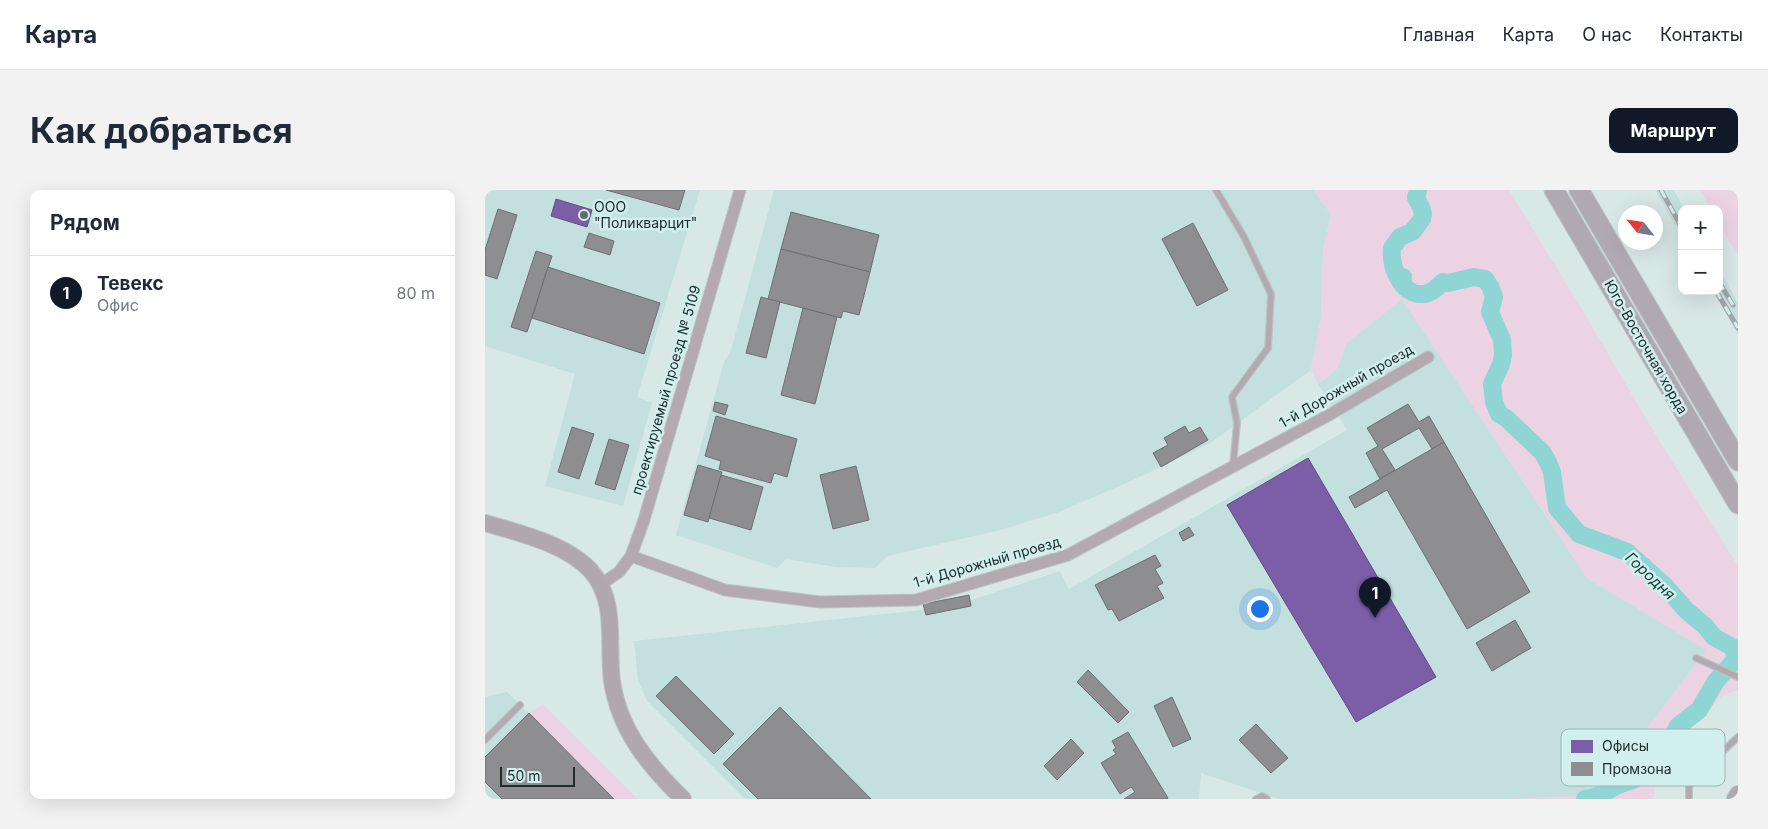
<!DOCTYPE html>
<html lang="ru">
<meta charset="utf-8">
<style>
:root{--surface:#fff;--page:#f2f2f3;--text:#1f2937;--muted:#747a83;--line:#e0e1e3;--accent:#111827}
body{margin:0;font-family:Inter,sans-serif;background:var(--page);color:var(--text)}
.controls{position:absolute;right:15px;top:15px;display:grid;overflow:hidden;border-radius:10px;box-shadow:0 5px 20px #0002}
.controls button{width:45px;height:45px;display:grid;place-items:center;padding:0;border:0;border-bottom:1px solid var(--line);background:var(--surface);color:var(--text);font:25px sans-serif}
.compass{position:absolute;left:1133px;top:15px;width:45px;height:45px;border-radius:50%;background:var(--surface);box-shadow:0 5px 20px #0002;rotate:300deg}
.scale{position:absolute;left:15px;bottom:12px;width:75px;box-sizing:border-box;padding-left:5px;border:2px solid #212d2c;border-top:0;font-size:14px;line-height:18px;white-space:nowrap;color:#212d2c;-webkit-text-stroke:4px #d1efed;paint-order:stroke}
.you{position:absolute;left:774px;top:418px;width:18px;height:18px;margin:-12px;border:4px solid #fff;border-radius:50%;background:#1a73e8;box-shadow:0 0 0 8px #1a73e833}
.badge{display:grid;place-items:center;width:32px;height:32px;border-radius:50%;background:var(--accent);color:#fff;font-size:16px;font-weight:700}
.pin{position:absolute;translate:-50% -41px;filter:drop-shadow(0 1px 2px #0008)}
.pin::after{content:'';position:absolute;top:26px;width:18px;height:15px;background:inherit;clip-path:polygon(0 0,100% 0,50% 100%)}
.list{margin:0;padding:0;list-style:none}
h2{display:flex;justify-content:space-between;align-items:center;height:65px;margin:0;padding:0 20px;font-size:21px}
h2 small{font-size:16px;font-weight:400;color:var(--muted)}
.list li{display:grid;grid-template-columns:32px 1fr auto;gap:15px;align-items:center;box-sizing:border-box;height:75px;padding:0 20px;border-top:1px solid var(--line)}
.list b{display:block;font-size:19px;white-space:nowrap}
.list p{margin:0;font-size:16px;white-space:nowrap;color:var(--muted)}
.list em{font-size:16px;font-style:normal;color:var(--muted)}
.map{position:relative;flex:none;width:1253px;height:609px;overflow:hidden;border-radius:10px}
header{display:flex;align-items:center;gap:30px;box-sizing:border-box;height:70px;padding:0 25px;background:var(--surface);border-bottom:1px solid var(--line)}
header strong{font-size:24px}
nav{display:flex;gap:28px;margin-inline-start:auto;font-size:18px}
.intro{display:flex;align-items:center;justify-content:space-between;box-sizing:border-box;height:120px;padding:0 30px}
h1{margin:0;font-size:35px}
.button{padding:12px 22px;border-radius:10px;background:var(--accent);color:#fff;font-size:18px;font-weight:700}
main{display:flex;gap:30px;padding:0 30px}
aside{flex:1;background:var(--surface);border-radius:10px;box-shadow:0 5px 20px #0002}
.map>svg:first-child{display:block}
.built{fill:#c3dfde}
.green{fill:#ecd3e4}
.water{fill:#8ed5d3}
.offices{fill:#7b5ea7;stroke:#604f82}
.industry{fill:#8d8d92;stroke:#6d7073}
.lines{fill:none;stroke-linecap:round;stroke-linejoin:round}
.river{stroke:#8ed5d3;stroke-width:18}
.service-casing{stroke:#b9c5c5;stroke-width:8}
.minor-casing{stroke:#b9c5c5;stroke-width:13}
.secondary-casing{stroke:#b9c5c5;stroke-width:18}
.primary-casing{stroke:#b9c5c5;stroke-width:21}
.service{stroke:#b4a9b1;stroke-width:5.5}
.minor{stroke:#b4a9b1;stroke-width:11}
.secondary{stroke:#b1a7af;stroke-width:16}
.primary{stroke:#b1a9b1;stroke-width:19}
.rail-casing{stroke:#a3a4a7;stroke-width:5}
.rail{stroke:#d1efed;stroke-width:3;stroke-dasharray:9;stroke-linecap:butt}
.poi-dot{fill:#616e6d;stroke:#d1efed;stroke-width:2}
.labels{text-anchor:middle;stroke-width:5;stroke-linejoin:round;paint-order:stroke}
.poi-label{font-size:14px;fill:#212d2c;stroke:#d1efed;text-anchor:start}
.street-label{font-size:14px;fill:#212d2c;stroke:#d1efed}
.water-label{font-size:15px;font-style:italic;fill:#0f3d3c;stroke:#d1efed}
.key{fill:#d1efed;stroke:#9cb5b3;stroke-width:1}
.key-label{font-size:14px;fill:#212d2c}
</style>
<header>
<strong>Карта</strong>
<nav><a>Главная</a><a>Карта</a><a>О нас</a><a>Контакты</a></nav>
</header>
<div class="intro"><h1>Как добраться</h1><a class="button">Маршрут</a></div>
<main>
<aside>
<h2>Рядом<small></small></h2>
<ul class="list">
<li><span class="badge">1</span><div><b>Тевекс</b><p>Офис</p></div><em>80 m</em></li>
</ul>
</aside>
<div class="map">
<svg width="1253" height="609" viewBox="0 0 1253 609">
<rect width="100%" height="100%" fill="#d8e8e7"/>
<!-- built -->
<g class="built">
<polygon points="0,0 215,0 152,207 167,213 138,316 60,296 90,184 0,156"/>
<polygon points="289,0 828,0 846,24 838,61 836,127 826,180 724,254 646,291 574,322 519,339 403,366 390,378 351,377 301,369 292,378 191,345 239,172 246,160"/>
<polygon points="1170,0 1189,0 1199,19 1197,19 1197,47"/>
<polygon points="1234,80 1253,113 1253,145 1228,101 1234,101"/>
<polygon points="917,109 1102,388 1222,460 1112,605 1026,609 794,609 716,583 714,609 260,609 162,511 153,490 149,451 465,417 575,381 584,399 862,240 833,194 852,179 862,153"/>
<polygon points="22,502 131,609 0,609 0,507"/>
</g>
<!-- green -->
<g class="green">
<polygon points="828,0 1024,0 1092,111 1172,247 1253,376 1253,500 1237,506 1179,566 1168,609 1026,609 1112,605 1221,460 1102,388 917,109 862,153 852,179 833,194 826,180 836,127 838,61 846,24"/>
<polygon points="1215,0 1253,0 1253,66 1234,33 1234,19 1226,19"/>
<polygon points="58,514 153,609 129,609 44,523"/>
</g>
<!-- water -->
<polygon class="water" points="911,75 924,80 927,84 926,96 916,100 907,92 905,81"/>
<!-- offices -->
<g class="offices">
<polygon points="71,9 107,20 102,37 66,26"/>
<polygon points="823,268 951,487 871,532 742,315"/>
</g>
<!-- industry -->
<g class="industry">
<polygon points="121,0 200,0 194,20"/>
<polygon points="13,19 32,25 12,89 0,85 0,60"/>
<polygon points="306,22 394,45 385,82 296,59"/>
<polygon points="708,33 743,100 712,116 677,49"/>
<polygon points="104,43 129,51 125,65 99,57"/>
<polygon points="296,59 385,82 374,125 358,121 356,128 283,109"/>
<polygon points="51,61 67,66 42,142 26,137"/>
<polygon points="63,77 175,113 159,164 47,128"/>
<polygon points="276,107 295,112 281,168 261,163"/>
<polygon points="318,118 352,127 330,214 296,205"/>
<polygon points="230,212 243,215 240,225 228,221"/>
<polygon points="923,214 934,232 944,226 959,252 947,259 934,238 897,259 910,280 895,289 881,263 893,256 882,238"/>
<polygon points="231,226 312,249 302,287 289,283 286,293 234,279 236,271 220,266"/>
<polygon points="700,236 704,243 715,237 723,250 676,277 668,263 683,255 679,248"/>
<polygon points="87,237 109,244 94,289 73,282"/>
<polygon points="124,249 144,255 130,300 110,294"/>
<polygon points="959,252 1045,402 982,439 902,300 870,318 864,307"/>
<polygon points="213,275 237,282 223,332 199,325"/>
<polygon points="371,276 384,330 348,339 335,285"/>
<polygon points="236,285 278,297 266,340 224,328"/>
<polygon points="704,337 709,345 698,351 694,343"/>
<polygon points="670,365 676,376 670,379 678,393 672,396 679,408 634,431 627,419 623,420 610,395"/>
<polygon points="484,405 486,416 441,425 438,414"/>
<polygon points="1030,430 1046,458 1007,481 991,453"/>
<polygon points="603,480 644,522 633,533 592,492"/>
<polygon points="191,486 249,544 229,564 171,506"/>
<polygon points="687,507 706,549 688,557 669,516"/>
<polygon points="295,517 386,609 273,609 238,574"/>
<polygon points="44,523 129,609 17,609 0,592 0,567"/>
<polygon points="771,534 803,568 786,583 754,550"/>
<polygon points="643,542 683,608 682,609 639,609 650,602 646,597 635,604 616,573 631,564 628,560 631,558 627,551"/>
<polygon points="586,549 599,563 572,590 559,576"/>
</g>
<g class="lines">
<!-- river -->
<path class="river" d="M933 0 931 8 936 17 938 24 937 29 927 42 915 47 907 58C905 76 916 106 938 104 946 104 952 97 958 92L963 93 989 87 1000 89 1006 98 1009 107 1005 122 1017 150 1018 165 1016 174 1007 194 1009 212 1014 224 1021 228 1057 262 1063 272 1067 282 1072 318 1094 344 1142 362 1180 396 1201 420 1220 436 1229 447 1247 457 1250 464V470L1231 491 1214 520 1193 536 1187 548 1178 557 1171 559 1166 564 1164 569 1165 580 1163 583C1154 589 1143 591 1133 595 1121 601 1113 608 1100 609"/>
<!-- service casing -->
<g class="service-casing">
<g id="service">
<polyline points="731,0 759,47 786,104 783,158 747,207 752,233 748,276"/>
<polyline points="1211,468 1253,487"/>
<polyline points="0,550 35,515"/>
<polyline points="771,609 777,606 782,609"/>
<polyline points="1204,609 1204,597 1209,589 1253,547"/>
</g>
</g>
<!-- minor casing -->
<g class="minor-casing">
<g id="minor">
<polyline points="146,366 240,400 335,412 431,410 583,365 844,225 943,167"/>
<polyline points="115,395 134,382 146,366 159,330 255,0"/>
</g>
</g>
<!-- secondary casing -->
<g class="secondary-casing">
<g id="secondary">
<path d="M0 333C34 343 82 354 106 381 133 411 122 455 127 491 134 540 164 576 198 609"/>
<polyline points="1250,609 1253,604"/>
</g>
</g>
<!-- primary casing -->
<g class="primary-casing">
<g id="primary">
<polyline points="1069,0 1253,314"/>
<polyline points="1094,0 1253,271"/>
</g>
</g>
<!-- service -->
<use href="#service" class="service"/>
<!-- minor -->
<use href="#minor" class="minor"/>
<!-- secondary -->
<use href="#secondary" class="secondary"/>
<!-- primary -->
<use href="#primary" class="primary"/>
<!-- rail casing -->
<g class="rail-casing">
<g id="rail">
<polyline points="1176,0 1197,38"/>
<polyline points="1234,92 1248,115"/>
<polyline points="1231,101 1253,138"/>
</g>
</g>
<!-- rail -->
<use href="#rail" class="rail"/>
</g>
<!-- markers -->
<circle class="poi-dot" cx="99" cy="25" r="5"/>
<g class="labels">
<!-- poi labels -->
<g class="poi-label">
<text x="109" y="22">ООО<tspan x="109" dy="16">"Поликварцит"</tspan></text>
</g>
<!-- street labels -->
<g class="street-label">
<text transform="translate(1161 157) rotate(60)" y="5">Юго-Восточная хорда</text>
<text transform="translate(861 196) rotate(-30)" y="5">1-й Дорожный проезд</text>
<text transform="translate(181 200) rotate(-74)" y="5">проектируемый проезд № 5109</text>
<text transform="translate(502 372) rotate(-16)" y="5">1-й Дорожный проезд</text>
</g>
<!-- water labels -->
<g class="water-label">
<text transform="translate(1165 386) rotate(43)" y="5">Городня</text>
</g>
</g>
<!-- legend -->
<rect x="1076" y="539" width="164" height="57" rx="8" class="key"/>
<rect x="1086" y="550" width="22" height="13" fill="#7b5ea7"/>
<rect x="1086" y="572" width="22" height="14" fill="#8d8d92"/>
<g class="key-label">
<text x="1117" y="561">Офисы</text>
<text x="1117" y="584">Промзона</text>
</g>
</svg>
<div class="controls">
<button>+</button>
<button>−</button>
</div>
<svg class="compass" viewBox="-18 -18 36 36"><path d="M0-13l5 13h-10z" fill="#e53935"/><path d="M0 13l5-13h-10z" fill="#747a83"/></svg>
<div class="scale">50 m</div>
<div class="you"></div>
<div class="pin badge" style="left:890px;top:428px">1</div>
</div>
</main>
